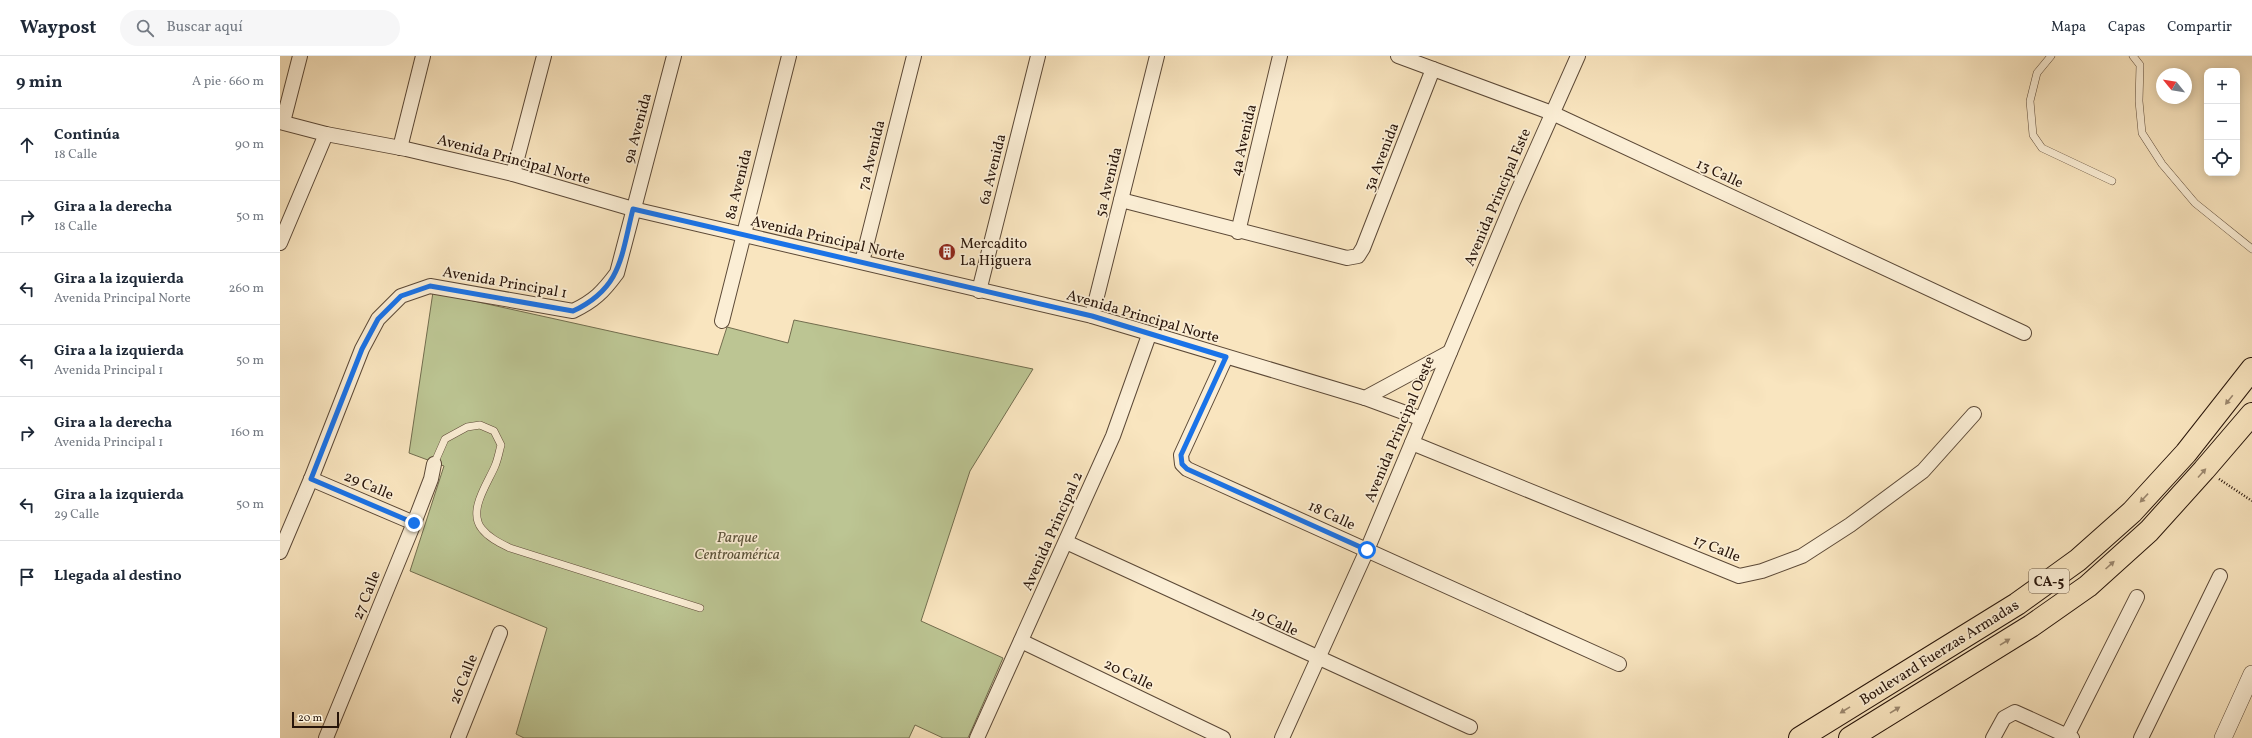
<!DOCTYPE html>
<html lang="es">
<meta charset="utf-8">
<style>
:root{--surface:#fff;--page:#f6f6f7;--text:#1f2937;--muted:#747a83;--line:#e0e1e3}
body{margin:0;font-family:Vollkorn,serif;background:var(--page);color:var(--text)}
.controls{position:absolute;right:12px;top:12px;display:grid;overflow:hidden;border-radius:8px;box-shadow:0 2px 10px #0003}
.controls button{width:36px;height:36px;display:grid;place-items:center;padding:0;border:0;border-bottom:1px solid var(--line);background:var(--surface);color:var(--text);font:20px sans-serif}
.compass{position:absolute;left:1876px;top:12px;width:36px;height:36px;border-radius:50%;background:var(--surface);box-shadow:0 2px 10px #0003;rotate:300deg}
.scale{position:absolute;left:12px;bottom:10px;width:47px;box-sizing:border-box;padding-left:4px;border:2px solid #28150a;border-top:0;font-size:11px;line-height:14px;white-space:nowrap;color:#28150a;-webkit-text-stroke:3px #fbeed5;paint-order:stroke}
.stop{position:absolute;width:12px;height:12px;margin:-9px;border:3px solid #1a73e8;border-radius:50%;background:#fff}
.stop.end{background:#1a73e8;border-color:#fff;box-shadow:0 1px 4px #0008}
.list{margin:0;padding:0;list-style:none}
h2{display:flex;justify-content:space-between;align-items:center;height:52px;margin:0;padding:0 16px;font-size:17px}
h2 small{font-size:13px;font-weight:400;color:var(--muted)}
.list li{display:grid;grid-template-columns:26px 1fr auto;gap:12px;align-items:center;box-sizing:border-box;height:72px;padding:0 16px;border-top:1px solid var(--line)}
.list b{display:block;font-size:15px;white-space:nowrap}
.list p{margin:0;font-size:13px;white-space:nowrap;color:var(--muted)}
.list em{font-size:13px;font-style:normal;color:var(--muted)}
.icon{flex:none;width:22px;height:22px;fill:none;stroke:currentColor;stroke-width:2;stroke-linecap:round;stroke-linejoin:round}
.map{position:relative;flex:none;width:1972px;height:682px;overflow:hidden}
header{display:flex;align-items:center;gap:24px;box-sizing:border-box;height:56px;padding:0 20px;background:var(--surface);border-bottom:1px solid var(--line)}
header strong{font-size:19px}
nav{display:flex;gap:22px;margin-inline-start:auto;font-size:14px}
.search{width:280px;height:36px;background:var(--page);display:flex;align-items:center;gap:10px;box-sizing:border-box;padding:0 14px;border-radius:22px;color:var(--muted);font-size:15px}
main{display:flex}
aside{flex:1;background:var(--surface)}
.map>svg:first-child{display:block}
.green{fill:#bcc593;stroke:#726d4e}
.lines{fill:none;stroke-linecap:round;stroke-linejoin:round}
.service-casing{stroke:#5c4937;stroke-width:8}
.minor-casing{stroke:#5c4937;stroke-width:16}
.tertiary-casing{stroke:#5c4937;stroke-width:18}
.trunk-casing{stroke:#28150a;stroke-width:24}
.path{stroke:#28150a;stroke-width:2.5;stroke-dasharray:1 2;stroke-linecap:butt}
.service{stroke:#fbeed5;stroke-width:7}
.minor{stroke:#fbeed5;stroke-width:14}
.tertiary{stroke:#fbeed5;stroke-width:17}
.trunk{stroke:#f9e5bf;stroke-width:22}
.oneway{fill:#9b876e}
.route{stroke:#1a73e8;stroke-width:5}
.labels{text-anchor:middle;stroke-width:3.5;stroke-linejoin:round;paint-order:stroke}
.shield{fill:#fbeed5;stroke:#675647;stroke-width:1}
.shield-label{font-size:14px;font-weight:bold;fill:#28150a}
.street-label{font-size:15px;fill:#28150a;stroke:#fbeed5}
.poi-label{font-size:15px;fill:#28150a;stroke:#fbeed5;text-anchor:start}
.park-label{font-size:15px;font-style:italic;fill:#5c533a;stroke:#fbeed5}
</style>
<header>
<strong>Waypost</strong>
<div class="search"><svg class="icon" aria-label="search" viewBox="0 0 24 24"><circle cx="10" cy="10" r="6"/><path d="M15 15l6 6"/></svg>Buscar aquí</div>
<nav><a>Mapa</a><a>Capas</a><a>Compartir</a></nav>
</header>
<main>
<aside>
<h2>9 min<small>A pie · 660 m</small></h2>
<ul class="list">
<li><svg class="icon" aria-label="ahead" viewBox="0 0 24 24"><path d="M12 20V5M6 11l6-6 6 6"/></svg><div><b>Continúa</b><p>18 Calle</p></div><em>90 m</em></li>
<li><svg class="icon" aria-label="right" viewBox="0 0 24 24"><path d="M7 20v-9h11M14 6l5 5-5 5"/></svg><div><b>Gira a la derecha</b><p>18 Calle</p></div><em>50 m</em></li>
<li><svg class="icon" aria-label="left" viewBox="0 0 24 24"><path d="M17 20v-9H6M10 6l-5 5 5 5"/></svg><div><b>Gira a la izquierda</b><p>Avenida Principal Norte</p></div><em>260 m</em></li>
<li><svg class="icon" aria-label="left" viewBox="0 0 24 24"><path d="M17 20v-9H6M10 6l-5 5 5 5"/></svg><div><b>Gira a la izquierda</b><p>Avenida Principal 1</p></div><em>50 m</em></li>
<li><svg class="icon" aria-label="right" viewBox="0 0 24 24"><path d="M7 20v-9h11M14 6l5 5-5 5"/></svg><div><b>Gira a la derecha</b><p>Avenida Principal 1</p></div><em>160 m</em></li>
<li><svg class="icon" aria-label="left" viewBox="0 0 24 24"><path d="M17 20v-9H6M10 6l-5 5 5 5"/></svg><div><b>Gira a la izquierda</b><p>29 Calle</p></div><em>50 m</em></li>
<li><svg class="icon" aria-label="arrive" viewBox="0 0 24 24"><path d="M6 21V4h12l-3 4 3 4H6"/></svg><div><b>Llegada al destino</b></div></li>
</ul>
</aside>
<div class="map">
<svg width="1972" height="682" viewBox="0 0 1972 682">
<rect width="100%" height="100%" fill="#f9e5bf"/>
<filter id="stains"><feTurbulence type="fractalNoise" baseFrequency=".005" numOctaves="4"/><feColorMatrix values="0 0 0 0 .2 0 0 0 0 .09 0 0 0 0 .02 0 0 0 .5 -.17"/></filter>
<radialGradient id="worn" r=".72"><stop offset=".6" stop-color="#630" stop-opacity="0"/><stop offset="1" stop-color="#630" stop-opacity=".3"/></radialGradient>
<!-- green -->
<polygon class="green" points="153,236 438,299 447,271 508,287 514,264 753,313 690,415 641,565 723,602 688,682 663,682 635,669 629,682 244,682 236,678 267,572 130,515 164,410 129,397"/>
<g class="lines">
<!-- service casing -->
<g class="service-casing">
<g id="service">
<polyline points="1771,0 1757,17 1750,45 1753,79 1762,92 1832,125"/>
<polyline points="1853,0 1860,9 1859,45 1862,77 1882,108 1915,147 1972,193"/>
<path d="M154 408 165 383 187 371 200 369 214 375 221 389C219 396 218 403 215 410 208 427 187 455 202 473 209 482 220 487 230 492L420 552"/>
</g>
</g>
<!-- minor casing -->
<g class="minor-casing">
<g id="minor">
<polyline points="1118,0 1272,57 1744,277"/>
<polyline points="0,66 46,78 126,93 233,118 353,153 812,260 1085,342 1170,296"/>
<polyline points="3,66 20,0"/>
<polyline points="120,92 143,0"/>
<polyline points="233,118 264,0"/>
<polyline points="841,144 1067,202 1078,200 1083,192 1153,13"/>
<polyline points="958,176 1000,0"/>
<polyline points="0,187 46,78"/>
<polyline points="582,206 634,0"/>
<polyline points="699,235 758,0"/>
<polyline points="812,260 877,0"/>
<polyline points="442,265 509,0"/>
<polyline points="946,301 901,399 902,408 907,413 1339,608"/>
<polyline points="1085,342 1142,363"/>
<polyline points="1132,387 1459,520 1482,515 1522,500 1570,469 1643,415 1694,358"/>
<polyline points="31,423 134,467"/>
<polyline points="786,486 1190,671"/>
<path d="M0 496 31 423 82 293 98 263 121 240 150 230 293 255C314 245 323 236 337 217L394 0"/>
<polyline points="741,585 943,682"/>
<polyline points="46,682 134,467 151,423 154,408"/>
<polyline points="178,682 220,577"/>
<polyline points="697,682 833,380 869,279"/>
<polyline points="1002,682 1087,494 1233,146 1298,0"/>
<polyline points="1713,682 1724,662 1735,656 1792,682"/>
<polyline points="1786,682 1857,541"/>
<polyline points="1861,682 1940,520"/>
</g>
</g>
<!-- tertiary casing -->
<g class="tertiary-casing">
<polyline id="tertiary" points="1943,682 1972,618"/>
</g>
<!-- trunk casing -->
<g class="trunk-casing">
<g id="trunk">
<polyline points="1520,682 1737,548 1798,504 1852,456 1906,397 1972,313"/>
<polyline points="1570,682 1751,570 1808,530 1869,475 1924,414 1972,358"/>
</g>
</g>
<!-- path -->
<polyline class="path" points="1939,423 1972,445"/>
<!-- service -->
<use href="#service" class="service"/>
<!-- minor -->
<use href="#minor" class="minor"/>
<!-- tertiary -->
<use href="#tertiary" class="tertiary"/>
<!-- trunk -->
<use href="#trunk" class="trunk"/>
</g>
<!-- one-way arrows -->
<defs><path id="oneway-solid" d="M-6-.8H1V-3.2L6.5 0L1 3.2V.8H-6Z"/></defs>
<g class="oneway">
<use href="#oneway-solid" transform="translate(1949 344) rotate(129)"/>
<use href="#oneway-solid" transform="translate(1922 417) rotate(-48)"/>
<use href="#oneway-solid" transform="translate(1864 442) rotate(133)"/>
<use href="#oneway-solid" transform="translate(1830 509) rotate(-42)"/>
<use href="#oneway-solid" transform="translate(1725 586) rotate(-32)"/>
<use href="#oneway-solid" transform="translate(1565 654) rotate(148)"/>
<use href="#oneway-solid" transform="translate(1615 654) rotate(-32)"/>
</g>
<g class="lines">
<!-- route -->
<path class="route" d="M134 467 31 423 82 293 98 263 121 240 150 230 293 255C342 232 341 200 353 153L812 260 946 301 901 399 902 408 907 413 1087 494"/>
</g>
<!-- icons -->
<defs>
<g id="building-disc" transform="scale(0.9)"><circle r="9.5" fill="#8f2418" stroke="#fbeed5"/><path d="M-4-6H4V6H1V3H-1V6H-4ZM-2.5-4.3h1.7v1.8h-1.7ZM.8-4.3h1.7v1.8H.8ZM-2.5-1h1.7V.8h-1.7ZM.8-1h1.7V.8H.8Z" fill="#fff"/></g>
</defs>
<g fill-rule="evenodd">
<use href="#building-disc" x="667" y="196"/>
</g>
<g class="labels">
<!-- shield labels -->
<rect class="shield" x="1749" y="513" width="40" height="24" rx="3"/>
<g class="shield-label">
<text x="1769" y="530">CA-5</text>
</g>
<!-- street labels -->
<g class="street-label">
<text transform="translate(357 72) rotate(-75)" y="5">9a Avenida</text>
<text transform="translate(963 84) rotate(-77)" y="5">4a Avenida</text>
<text transform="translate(591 99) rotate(-76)" y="5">7a Avenida</text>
<text transform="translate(1101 101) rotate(-69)" y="5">3a Avenida</text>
<text transform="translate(234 103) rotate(15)" y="5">Avenida Principal Norte</text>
<text transform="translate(712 113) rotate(-76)" y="5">6a Avenida</text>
<text transform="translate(1440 117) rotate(25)" y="5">13 Calle</text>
<text transform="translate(828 126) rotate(-76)" y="5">5a Avenida</text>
<text transform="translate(458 128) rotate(-76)" y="5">8a Avenida</text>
<text transform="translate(1217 141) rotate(-67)" y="5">Avenida Principal Este</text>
<text transform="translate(548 182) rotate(13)" y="5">Avenida Principal Norte</text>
<text transform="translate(225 226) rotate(10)" y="5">Avenida Principal 1</text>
<text transform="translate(863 260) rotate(16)" y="5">Avenida Principal Norte</text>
<text transform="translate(1119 373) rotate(-67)" y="5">Avenida Principal Oeste</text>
<text transform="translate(89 429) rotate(23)" y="5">29 Calle</text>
<text transform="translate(1052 459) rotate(25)" y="5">18 Calle</text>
<text transform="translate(772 475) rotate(-66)" y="5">Avenida Principal 2</text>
<text transform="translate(1437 492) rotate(22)" y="5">17 Calle</text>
<text transform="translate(86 539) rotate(-68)" y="5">27 Calle</text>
<text transform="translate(995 565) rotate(25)" y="5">19 Calle</text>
<text transform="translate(1659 596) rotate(-32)" y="5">Boulevard Fuerzas Armadas</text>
<text transform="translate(849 618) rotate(26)" y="5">20 Calle</text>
<text transform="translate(183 623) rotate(-68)" y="5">26 Calle</text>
</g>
<!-- poi labels -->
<g class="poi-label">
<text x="680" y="192">Mercadito<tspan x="680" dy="17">La Higuera</tspan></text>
</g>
<!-- park labels -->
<g class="park-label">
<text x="457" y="486">Parque<tspan x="457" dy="17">Centroamérica</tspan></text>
</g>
</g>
<rect width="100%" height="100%" filter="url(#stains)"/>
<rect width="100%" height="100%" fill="url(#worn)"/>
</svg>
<div class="controls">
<button>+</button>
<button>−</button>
<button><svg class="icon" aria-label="locate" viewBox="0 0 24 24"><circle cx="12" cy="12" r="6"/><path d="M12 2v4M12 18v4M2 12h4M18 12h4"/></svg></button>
</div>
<svg class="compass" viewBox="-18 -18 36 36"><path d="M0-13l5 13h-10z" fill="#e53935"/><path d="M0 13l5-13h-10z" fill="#747a83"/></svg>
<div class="scale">20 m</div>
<div class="stop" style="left:1087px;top:494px"></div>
<div class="stop end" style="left:134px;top:467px"></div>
</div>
</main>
